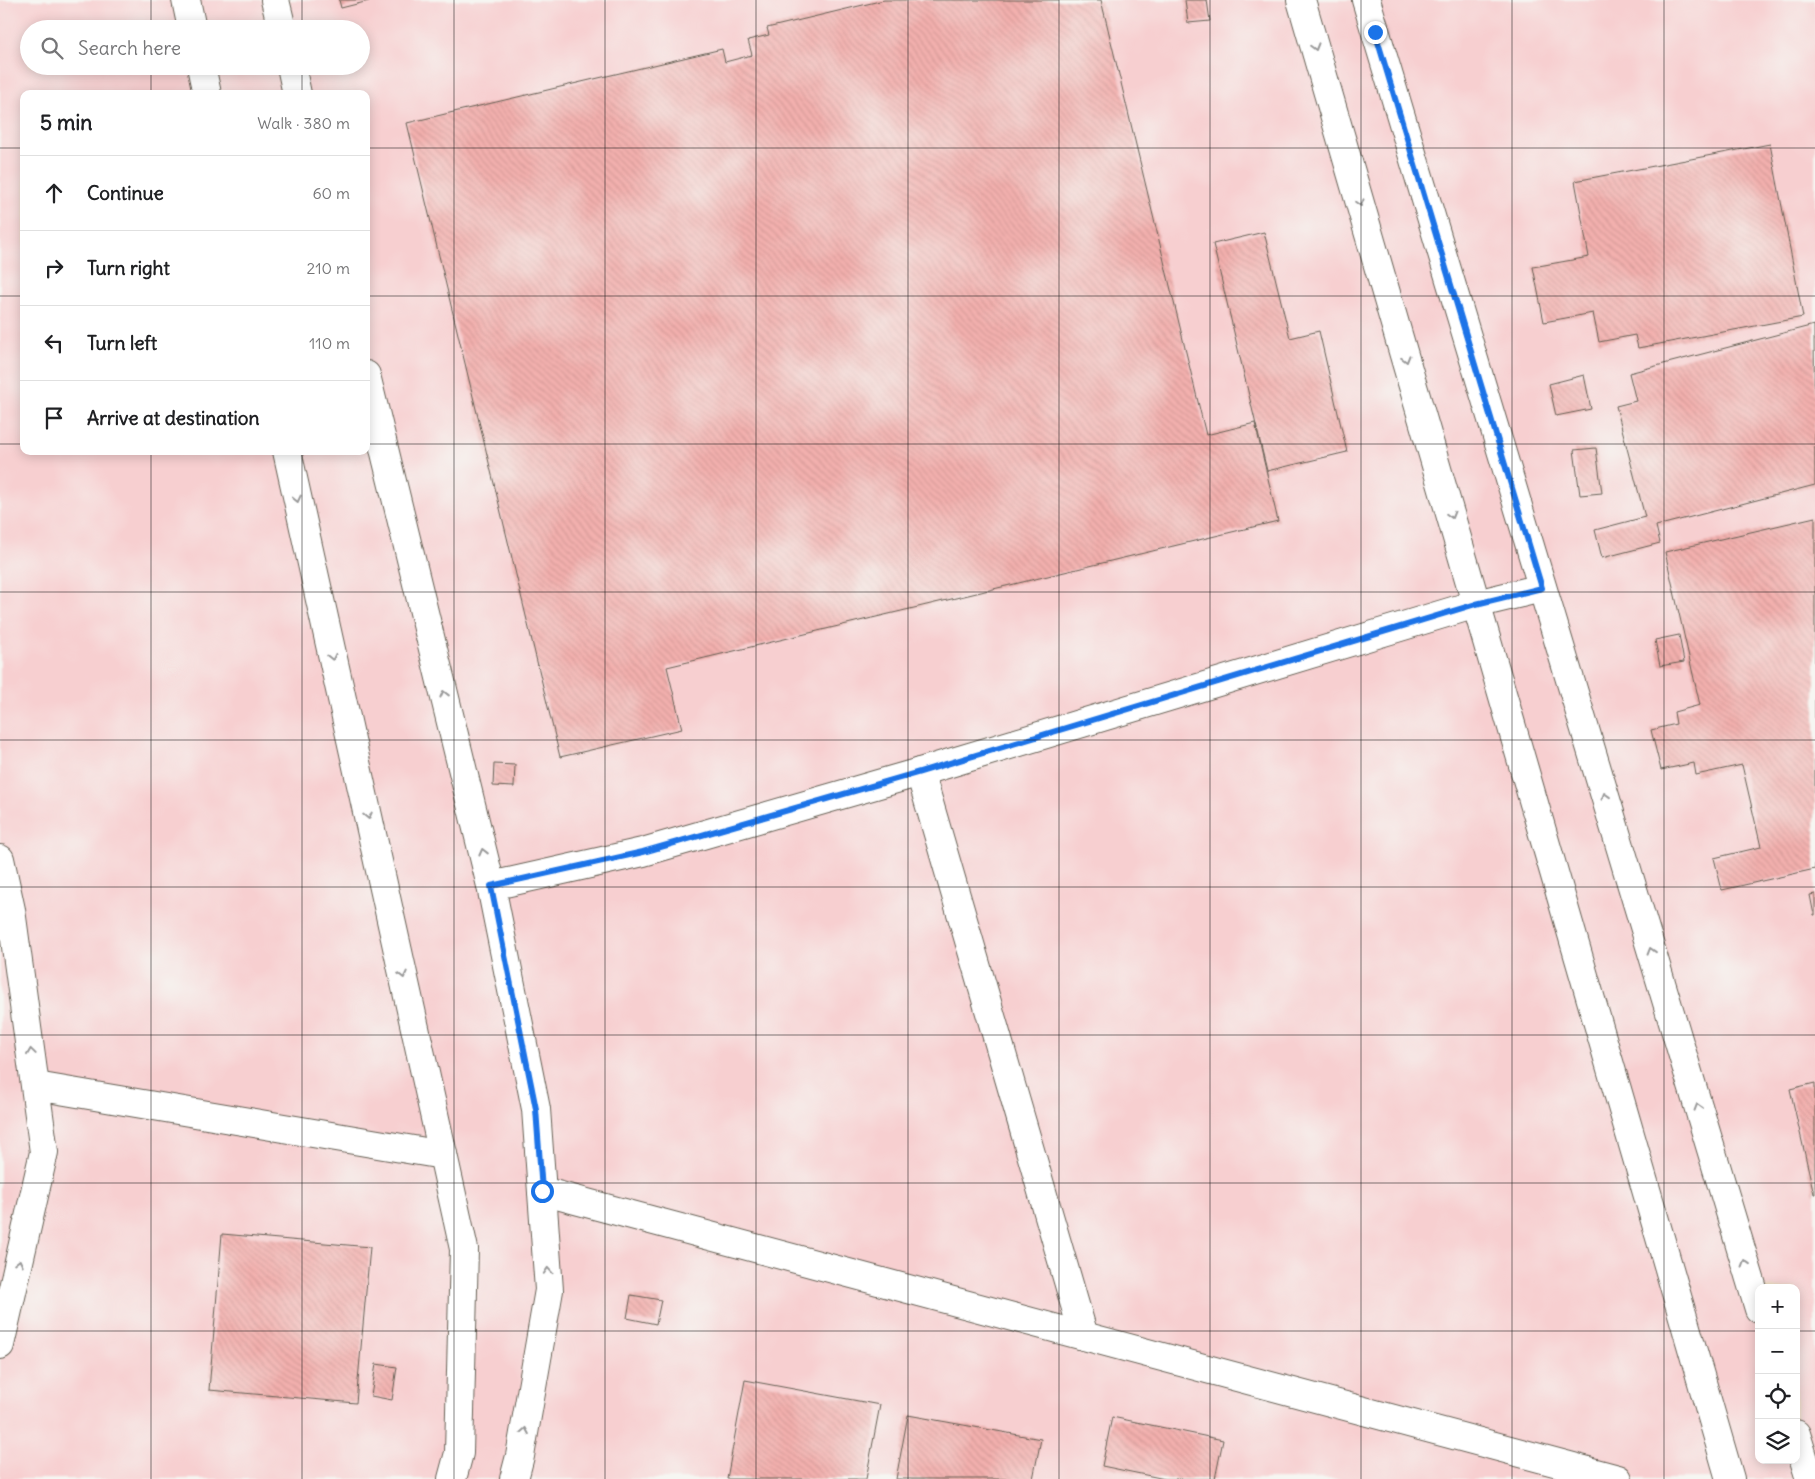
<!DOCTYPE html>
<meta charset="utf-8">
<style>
:root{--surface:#fff;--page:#f2f2f2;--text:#202124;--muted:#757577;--line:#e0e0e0}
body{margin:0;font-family:Delius,sans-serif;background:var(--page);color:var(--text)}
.controls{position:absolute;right:15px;bottom:15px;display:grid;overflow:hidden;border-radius:10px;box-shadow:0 2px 12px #0003}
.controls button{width:45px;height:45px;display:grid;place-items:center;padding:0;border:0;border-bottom:1px solid var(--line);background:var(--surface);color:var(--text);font:25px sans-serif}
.stop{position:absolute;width:15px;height:15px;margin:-11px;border:4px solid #1a73e8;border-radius:50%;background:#fff}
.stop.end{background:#1a73e8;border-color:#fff;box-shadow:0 1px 5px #0008}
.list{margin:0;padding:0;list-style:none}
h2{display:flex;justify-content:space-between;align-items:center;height:65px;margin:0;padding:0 20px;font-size:21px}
h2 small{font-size:16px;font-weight:400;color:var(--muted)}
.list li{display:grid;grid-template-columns:32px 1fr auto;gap:15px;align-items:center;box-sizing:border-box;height:75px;padding:0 20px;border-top:1px solid var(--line)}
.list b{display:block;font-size:19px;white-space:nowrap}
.list em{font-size:16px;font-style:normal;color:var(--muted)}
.icon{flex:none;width:28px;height:28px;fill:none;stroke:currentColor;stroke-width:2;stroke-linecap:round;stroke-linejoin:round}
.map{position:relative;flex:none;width:1815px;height:1479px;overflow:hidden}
.search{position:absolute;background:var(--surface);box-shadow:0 2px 12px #0003;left:20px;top:20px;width:350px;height:55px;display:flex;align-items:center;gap:12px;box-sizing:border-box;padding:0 18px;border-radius:28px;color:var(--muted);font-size:19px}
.panel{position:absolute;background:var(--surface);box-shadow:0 2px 12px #0003;left:20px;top:90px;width:350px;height:365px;border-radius:10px}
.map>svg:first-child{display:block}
.built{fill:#f7cfd0;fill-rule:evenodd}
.building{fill:url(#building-back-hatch)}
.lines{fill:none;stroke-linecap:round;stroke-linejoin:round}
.street-casing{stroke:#666054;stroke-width:30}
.street{stroke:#fff;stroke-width:28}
.oneway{stroke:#999}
.route{stroke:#1a73e8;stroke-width:6}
.grid{fill:none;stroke:#1c1c1c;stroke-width:1;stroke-opacity:0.55}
</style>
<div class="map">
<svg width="1815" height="1479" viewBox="0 0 1815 1479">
<defs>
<pattern id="building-back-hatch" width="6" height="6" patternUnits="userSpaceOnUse" patternTransform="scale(1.25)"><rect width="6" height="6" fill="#f3b0ae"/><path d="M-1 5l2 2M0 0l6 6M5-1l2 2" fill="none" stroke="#d09795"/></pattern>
</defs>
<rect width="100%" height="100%" fill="#f6f6f2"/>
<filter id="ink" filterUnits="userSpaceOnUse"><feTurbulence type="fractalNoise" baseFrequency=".02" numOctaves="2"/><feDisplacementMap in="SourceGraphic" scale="10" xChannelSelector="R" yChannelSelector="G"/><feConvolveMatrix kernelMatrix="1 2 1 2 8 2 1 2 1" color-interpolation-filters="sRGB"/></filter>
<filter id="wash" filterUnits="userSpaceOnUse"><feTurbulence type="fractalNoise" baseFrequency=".0096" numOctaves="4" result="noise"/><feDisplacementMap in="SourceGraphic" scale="20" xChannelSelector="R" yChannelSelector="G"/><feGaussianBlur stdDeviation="1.12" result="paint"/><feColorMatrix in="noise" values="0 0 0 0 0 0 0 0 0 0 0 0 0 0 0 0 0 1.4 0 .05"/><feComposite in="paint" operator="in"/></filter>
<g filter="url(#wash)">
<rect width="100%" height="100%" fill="#f0ddbc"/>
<!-- built -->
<path class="built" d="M0 0H1815V1479H0ZM29 29H361V66H29ZM24 94H366V451H24ZM1759 1288H1796V1460H1759Z"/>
<g id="blocks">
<!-- building -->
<g class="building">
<polygon points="339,0 369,0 369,1 341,8"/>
<polygon points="884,0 1101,0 1206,435 1255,423 1278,521 667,667 682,729 560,757 407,123 722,49 725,62 752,55 748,40 769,35 767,28"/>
<polygon points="1185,0 1207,0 1210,21 1188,23"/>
<polygon points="1770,144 1803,317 1638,348 1635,335 1599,342 1593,313 1544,322 1533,267 1589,257 1575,181"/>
<polygon points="1264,232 1290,338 1319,331 1347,452 1267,471 1213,244"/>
<polygon points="1814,325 1815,485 1656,526 1660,543 1602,558 1595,530 1645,517 1616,406 1636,401 1629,373"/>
<polygon points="1584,375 1591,409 1556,416 1549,384"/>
<polygon points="1596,448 1602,493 1580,495 1574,450"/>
<polygon points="1815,517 1815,869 1722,890 1714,858 1761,847 1742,765 1696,775 1694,763 1661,770 1651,730 1676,724 1674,712 1700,705 1665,552"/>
<polygon points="1679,635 1684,662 1660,666 1655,640"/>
<polygon points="494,764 515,765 514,787 493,786"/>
<polygon points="1815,894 1815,915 1814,915 1810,895"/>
<polygon points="1815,1083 1815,1194 1814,1194 1790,1089"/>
<polygon points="222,1234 370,1247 356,1403 209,1390"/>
<polygon points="631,1295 661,1300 656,1324 627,1318"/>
<polygon points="376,1364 397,1367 392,1400 371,1396"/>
<polygon points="745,1380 880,1405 866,1479 727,1479"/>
<polygon points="908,1415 1041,1439 1033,1479 896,1479"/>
<polygon points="1112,1417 1223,1440 1215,1479 1165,1479 1102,1466"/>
</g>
</g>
</g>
<g filter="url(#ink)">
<use href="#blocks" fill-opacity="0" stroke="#666054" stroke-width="1"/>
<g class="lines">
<!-- street casing -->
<g class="street-casing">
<g id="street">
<polyline points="186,0 192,29"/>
<polyline points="275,0 282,29"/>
<polyline points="1301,0 1730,1479"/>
<polyline points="1366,0 1759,1309"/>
<polyline points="201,66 207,94"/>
<polyline points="291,66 297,94"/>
<polyline points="366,375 491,886 536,1109 549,1290 520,1456 514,1479"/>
<polyline points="287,451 464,1249 459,1453 452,1479"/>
<polyline points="920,772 1084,1336"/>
<polyline points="0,859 11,910 44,1152 0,1345"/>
<polyline points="491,886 643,852 920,772 1476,604 1542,588"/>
<polyline points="36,1086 443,1155"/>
<polyline points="542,1191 1618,1479"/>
<polyline points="1796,1434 1810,1479"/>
</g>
</g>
<!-- street -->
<use href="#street" class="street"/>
</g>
<!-- one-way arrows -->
<defs><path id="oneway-chevron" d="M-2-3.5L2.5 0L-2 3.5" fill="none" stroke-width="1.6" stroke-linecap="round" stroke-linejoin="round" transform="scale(1.25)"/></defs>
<g class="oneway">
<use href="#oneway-chevron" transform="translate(1315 47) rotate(74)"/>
<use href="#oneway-chevron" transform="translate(1360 203) rotate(74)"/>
<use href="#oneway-chevron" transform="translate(1406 359) rotate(74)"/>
<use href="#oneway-chevron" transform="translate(297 499) rotate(77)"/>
<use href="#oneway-chevron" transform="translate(1451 515) rotate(74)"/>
<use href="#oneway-chevron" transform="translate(332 657) rotate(77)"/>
<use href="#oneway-chevron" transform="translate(444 694) rotate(-104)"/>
<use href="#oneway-chevron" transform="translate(1605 796) rotate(-107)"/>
<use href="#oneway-chevron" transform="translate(368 816) rotate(77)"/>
<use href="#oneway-chevron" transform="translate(483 852) rotate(-104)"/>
<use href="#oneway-chevron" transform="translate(1651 951) rotate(-107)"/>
<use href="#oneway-chevron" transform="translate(403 975) rotate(77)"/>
<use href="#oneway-chevron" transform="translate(31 1052) rotate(-98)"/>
<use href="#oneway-chevron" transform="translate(1698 1107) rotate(-107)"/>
<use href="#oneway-chevron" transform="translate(19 1263) rotate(-77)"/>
<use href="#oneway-chevron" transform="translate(1745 1263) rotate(-107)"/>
<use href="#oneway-chevron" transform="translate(548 1271) rotate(-94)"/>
<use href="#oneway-chevron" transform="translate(525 1431) rotate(-80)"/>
</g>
</g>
<g class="lines" filter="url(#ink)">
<!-- route -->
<polyline class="route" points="542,1191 536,1109 491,886 643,852 920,772 1476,604 1542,588 1375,32"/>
</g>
<!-- grid -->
<path class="grid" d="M151 0V29M302 0V29M454 0V1479M605 0V1479M756 0V1479M908 0V1479M1059 0V1479M1210 0V1479M1361 0V1479M1512 0V1479M1664 0V1479M151 66V94M302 66V94M0 148H24M366 148H1815M0 296H24M366 296H1815M0 444H24M366 444H1815M151 451V1479M302 451V1479M0 592H1815M0 740H1815M0 887H1815M0 1035H1815M0 1183H1815M0 1331H1759M1796 1331H1815"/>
</svg>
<div class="controls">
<button>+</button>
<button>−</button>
<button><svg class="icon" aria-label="locate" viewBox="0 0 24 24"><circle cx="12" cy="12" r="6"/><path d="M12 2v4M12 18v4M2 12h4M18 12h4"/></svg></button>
<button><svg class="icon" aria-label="layers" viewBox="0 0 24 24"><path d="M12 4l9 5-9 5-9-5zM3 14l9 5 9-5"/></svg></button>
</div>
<div class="stop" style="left:542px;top:1191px"></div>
<div class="stop end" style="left:1375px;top:32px"></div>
<div class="search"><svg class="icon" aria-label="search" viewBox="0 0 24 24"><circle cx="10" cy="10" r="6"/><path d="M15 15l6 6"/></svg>Search here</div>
<section class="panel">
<h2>5 min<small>Walk · 380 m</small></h2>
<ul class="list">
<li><svg class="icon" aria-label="ahead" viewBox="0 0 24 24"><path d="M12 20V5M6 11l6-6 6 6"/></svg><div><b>Continue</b></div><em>60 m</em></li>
<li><svg class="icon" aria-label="right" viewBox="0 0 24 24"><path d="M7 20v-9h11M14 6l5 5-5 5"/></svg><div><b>Turn right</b></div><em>210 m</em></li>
<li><svg class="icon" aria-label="left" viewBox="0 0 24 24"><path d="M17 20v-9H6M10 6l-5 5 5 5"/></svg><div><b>Turn left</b></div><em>110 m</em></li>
<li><svg class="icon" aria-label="arrive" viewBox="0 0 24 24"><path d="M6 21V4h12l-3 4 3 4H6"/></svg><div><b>Arrive at destination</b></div></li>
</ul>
</section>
</div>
